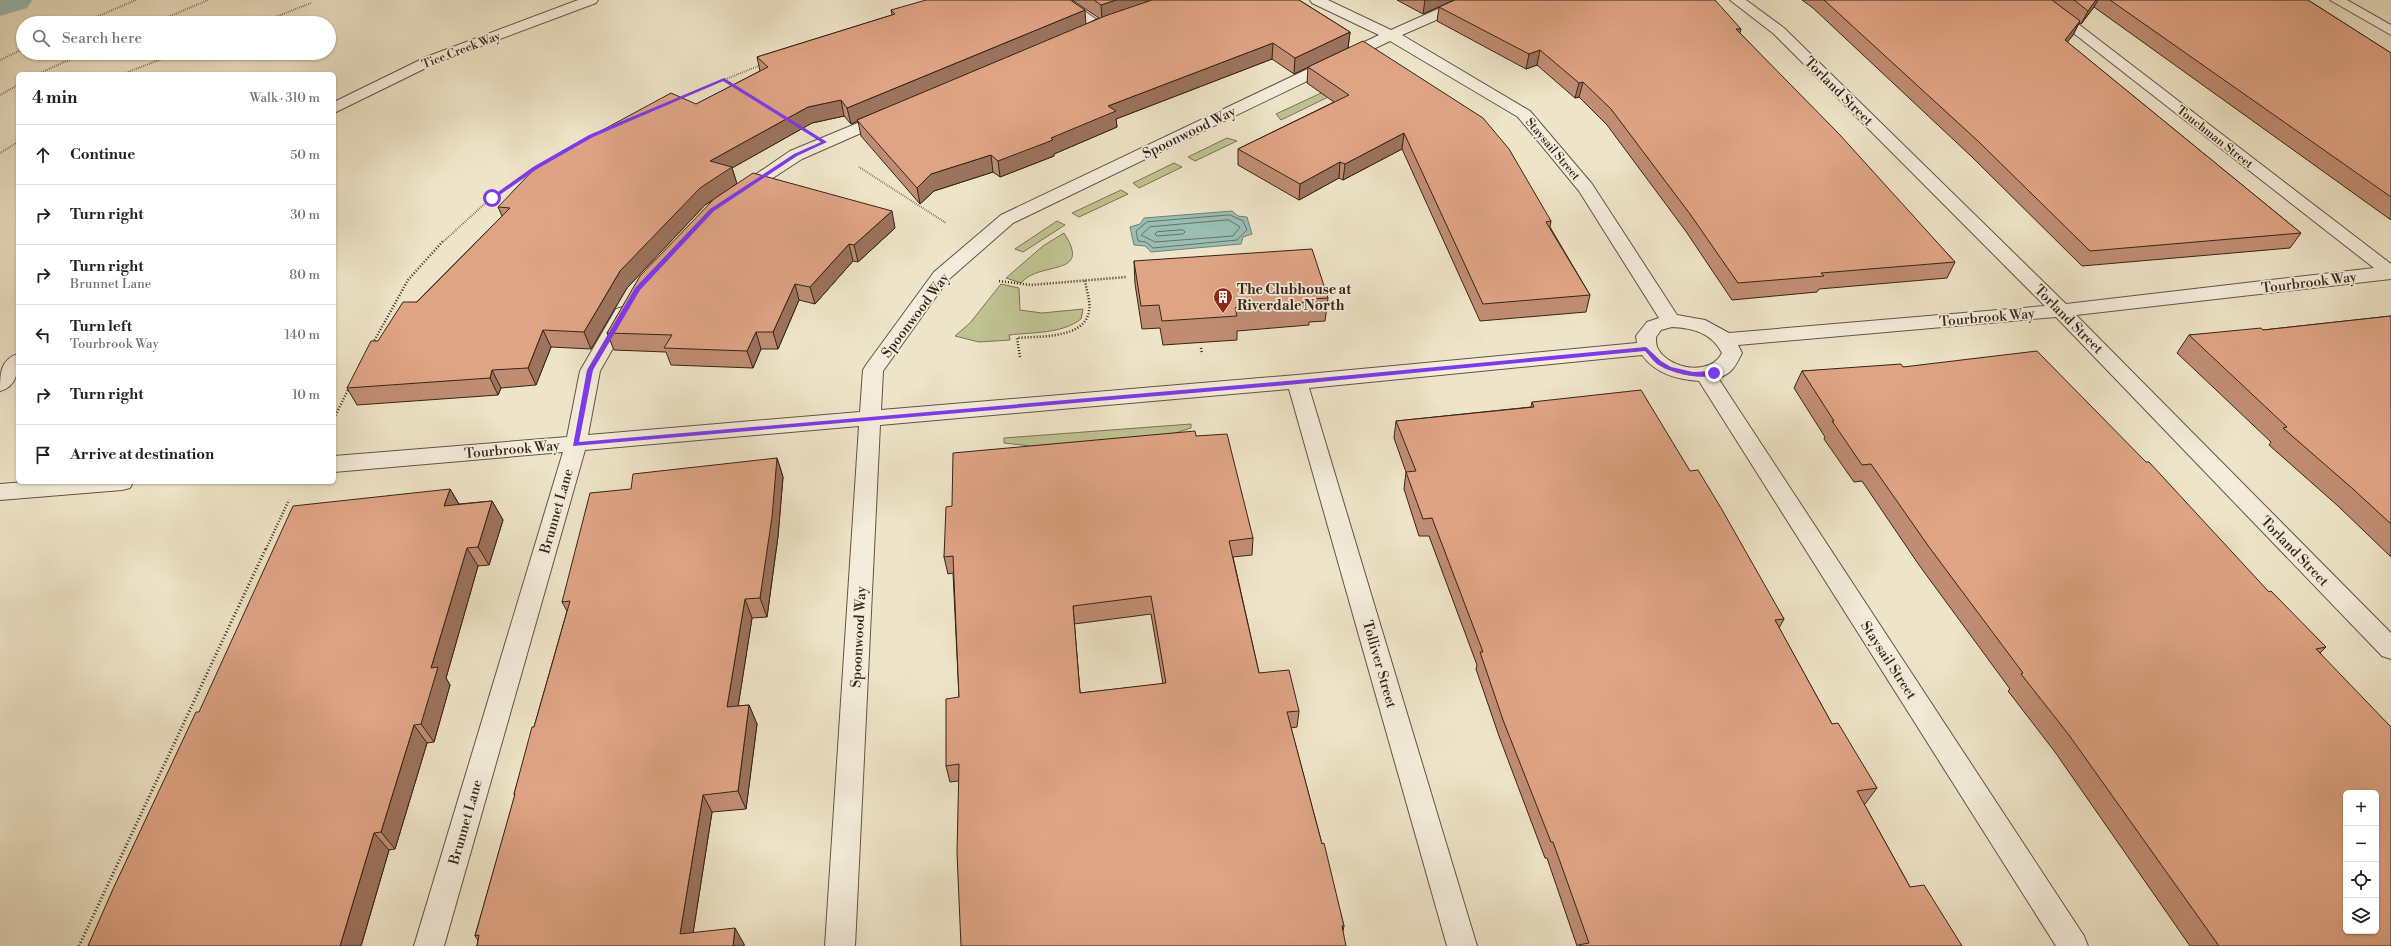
<!DOCTYPE html>
<meta charset="utf-8">
<style>
:root{--surface:#fff;--page:#f6f6f6;--text:#202124;--muted:#757577;--line:#e0e0e0}
body{margin:0;font-family:"Libre Bodoni",serif;background:var(--page);color:var(--text)}
.controls{position:absolute;right:12px;bottom:12px;display:grid;overflow:hidden;border-radius:6px;box-shadow:0 1px 3px #0004}
.controls button{width:36px;height:36px;display:grid;place-items:center;padding:0;border:0;border-bottom:1px solid var(--line);background:var(--surface);color:var(--text);font:20px sans-serif}
.stop{position:absolute;width:12px;height:12px;margin:-9px;border:3px solid #7c3aed;border-radius:50%;background:#fff}
.stop.end{background:#7c3aed;border-color:#fff;box-shadow:0 1px 4px #0008}
.list{margin:0;padding:0;list-style:none}
h2{display:flex;justify-content:space-between;align-items:center;height:52px;margin:0;padding:0 16px;font-size:17px}
h2 small{font-size:13px;font-weight:400;color:var(--muted)}
.list li{display:grid;grid-template-columns:26px 1fr auto;gap:12px;align-items:center;box-sizing:border-box;height:60px;padding:0 16px;border-top:1px solid var(--line)}
.list b{display:block;font-size:15px;white-space:nowrap}
.list p{margin:0;font-size:13px;white-space:nowrap;color:var(--muted)}
.list em{font-size:13px;font-style:normal;color:var(--muted)}
.icon{flex:none;width:22px;height:22px;fill:none;stroke:currentColor;stroke-width:2;stroke-linecap:round;stroke-linejoin:round}
.map{position:relative;flex:none;width:2391px;height:946px;overflow:hidden}
.search{position:absolute;background:var(--surface);box-shadow:0 1px 3px #0004;left:16px;top:16px;width:320px;height:44px;display:flex;align-items:center;gap:10px;box-sizing:border-box;padding:0 14px;border-radius:22px;color:var(--muted);font-size:15px}
.panel{position:absolute;background:var(--surface);box-shadow:0 1px 3px #0004;left:16px;top:72px;width:320px;height:412px;border-radius:6px}
.map>svg:first-child{display:block}
.green{fill:#bfc291;stroke:#7b7354}
.water{fill:#99bfb4;stroke:#728175}
.lines{fill:none;stroke-linecap:round;stroke-linejoin:round}
.shore{stroke:#687266;stroke-width:1}
.canal{fill:#99bfb4;fill-rule:evenodd}
.minor-casing{stroke:#655443;stroke-width:2}
.path-far2{stroke:#372417;stroke-width:2;stroke-dasharray:0.5 1.5;stroke-linecap:butt}
.path-far1{stroke:#372417;stroke-width:2.5;stroke-dasharray:1 2;stroke-linecap:butt}
.path{stroke:#372417;stroke-width:3;stroke-dasharray:1 2.5;stroke-linecap:butt}
.minor{fill:#f4eddb;fill-rule:evenodd}
.wall{fill:#c08d72;stroke:#372417;fill-rule:evenodd}
.shaded-wall{fill:#9c735c;stroke:#372417}
.building{fill:#dfa484;stroke:#372417;fill-rule:evenodd}
.route{fill:#7c3aed}
.labels{text-anchor:middle;stroke-width:3.5;stroke-linejoin:round;paint-order:stroke}
.far-street-label{font-size:12px;fill:#372417;stroke:#f4eddb}
.street-label{font-size:14px;fill:#372417;stroke:#f4eddb}
.poi-label{font-size:14px;font-weight:bold;fill:#372417;stroke:#f4eddb;text-anchor:start}
</style>
<div class="map">
<svg width="2391" height="946" viewBox="0 0 2391 946">
<rect width="100%" height="100%" fill="#eee4c7"/>
<filter id="stains"><feTurbulence type="fractalNoise" baseFrequency=".005" numOctaves="4"/><feColorMatrix values="0 0 0 0 .2 0 0 0 0 .09 0 0 0 0 .02 0 0 0 .5 -.17"/></filter>
<radialGradient id="worn" r=".72"><stop offset=".6" stop-color="#630" stop-opacity="0"/><stop offset="1" stop-color="#630" stop-opacity=".3"/></radialGradient>
<!-- green -->
<g class="green">
<polygon points="1362,74 1357,83 1281,120 1276,114"/>
<polygon points="1227,138 1237,141 1195,161 1188,157"/>
<polygon points="1174,163 1182,167 1139,188 1133,183"/>
<polygon points="1121,190 1128,194 1079,217 1072,213"/>
<polygon points="1057,221 1065,225 1023,252 1015,249"/>
<path d="M1064 233C1093 278 1040 260 1021 283L1006 278 1043 246Z"/>
<path d="M1001 284 1019 288 1020 310 1042 313 1083 309 1081 319C1062 334 1033 332 1009 335L1010 340 979 342 955 336 970 323Z"/>
<polygon points="1191,424 1191,428 1169,435 1031,446 1004,443 1004,438"/>
</g>
<!-- water -->
<polygon class="water" points="1232,211 1238,216 1247,217 1252,234 1243,237 1241,244 1151,252 1145,246 1134,245 1130,227 1140,224 1144,218"/>
<g class="lines">
<!-- shore -->
<g class="shore">
<polygon points="1230,215 1243,221 1247,230 1237,240 1153,248 1146,242 1138,241 1136,231 1147,222"/>
<polygon points="1229,220 1240,227 1233,236 1155,242 1141,235 1150,227"/>
<polygon points="1183,230 1185,232 1183,234 1157,236 1155,234 1157,232"/>
</g>
<!-- canal -->
<polygon class="canal" points="0,0 32,0 27,8 0,16"/>
<!-- minor casing -->
<g class="minor-casing">
<g id="minor">
<polygon points="578,0 598,0 596,3 436,63 334,113 334,102 426,57"/>
<polygon points="1052,0 1069,0 1107,27 1100,31 1095,30"/>
<path d="M1310 0H1328L1391 30 1458 0H1477L1475 3 1402 35 1530 111 1592 184 1677 315 1705 320 1729 333 2045 306 1774 34 1730 0H1746L1784 28 2066 304 2374 268 2031 0H2047L2391 264V279L2076 315 2391 633V659L2382 656 2056 317 1738 345 1742 353C1736 365 1732 374 1718 378L2084 936 2088 946H2056L1699 381C1676 379 1656 374 1642 355L1309 388 1477 946H1447L1289 389 880 425 855 946H825L859 426 585 450 444 946H414L563 452 334 472V456L567 437 580 371 616 309 623 307 630 309 633 313 600 371 588 435 860 412 863 370 866 365 934 272 1001 215 1379 35 1312 3ZM1390 41 1518 117 1579 191 1659 318 1647 322 1636 336 1637 343 1297 375 881 410 883 371 948 280 1013 223ZM1672 327C1693 328 1712 333 1722 353 1711 376 1670 370 1658 349 1656 346 1656 341 1656 337L1661 330Z"/>
<polygon points="2330,0 2347,0 2391,25 2391,35"/>
<polygon points="887,111 893,113 895,116 893,119 802,159 745,196 733,196 730,192 790,151"/>
<path d="M18 354C18 370 18 386 0 391 0 375 0 359 18 354Z"/>
<polygon points="25,482 133,482 130,488 122,490 0,500 0,484"/>
</g>
</g>
<!-- path-far2 -->
<g class="path-far2">
<polyline points="82,23 136,0"/>
<polyline points="154,23 208,0"/>
<polyline points="260,23 311,3"/>
<polyline points="0,60 23,49"/>
<polyline points="38,74 84,53"/>
<polyline points="123,74 177,53"/>
<polyline points="724,80 735,87"/>
<polyline points="0,95 18,85"/>
<polyline points="679,98 761,65"/>
<polyline points="0,153 18,142"/>
<polyline points="859,167 946,223"/>
<polyline points="444,241 492,197 537,166"/>
</g>
<!-- path-far1 -->
<g class="path-far1">
<polyline points="999,281 1031,285 1126,277"/>
<polyline points="373,343 408,280 444,240"/>
<polyline points="1201,348 1202,354"/>
<path d="M1020 357 1017 338C1039 336 1085 339 1089 311 1091 301 1086 290 1085 280"/>
<polyline points="334,418 349,388"/>
<polyline points="266,549 289,500"/>
</g>
<!-- path -->
<polyline class="path" points="79,946 266,548"/>
<!-- minor -->
<use href="#minor" class="minor"/>
</g>
<!-- wall -->
<g class="wall">
<polygon points="1072,0 1299,0 1350,32 1348,48 1551,221 1550,227 1590,295 1586,312 1480,321 1402,149 1343,180 1339,178 1299,200 1238,165 1238,149 1334,102 1307,83 1308,67 1294,74 1272,59 1116,119 1117,127 1054,154 1054,156 1000,177 993,172 934,191 920,204 861,136 858,121 851,124 844,116 812,123 732,168 737,184 895,228 858,262 853,261 815,304 799,300 778,349 761,349 753,368 671,365 666,352 614,350 607,333 713,200 705,205 627,288 591,349 551,347 536,385 501,388 498,395 357,405 347,388 378,341 502,216 498,207 760,71 757,57 892,15 891,10 1086,24 1099,18"/>
<polygon points="1397,0 1454,0 1741,29 1740,33 1955,262 1947,278 1819,289 1817,292 1732,300 1685,230 1607,125 1579,97 1575,98 1537,65 1526,69 1437,21 1439,7 1423,14"/>
<polygon points="1802,0 2308,0 2391,53 2391,220 2094,7 2081,24 2079,23 2073,35 2067,42 2301,233 2290,248 2082,266 1972,157 1813,8"/>
<polygon points="1134,261 1328,298 1325,321 1309,322 1309,325 1237,331 1237,340 1163,345 1160,328 1142,329 1135,284"/>
<polygon points="2391,316 2391,557 2338,506 2269,445 2271,442 2177,353 2189,335 2263,330"/>
<polygon points="1903,367 2269,592 2326,647 2320,653 2391,946 2190,946 2055,752 2008,691 2010,689 1919,565 1862,481 1854,482 1824,439 1825,437 1794,388 1802,371"/>
<polygon points="1532,402 1690,471 1784,619 1779,628 1832,724 1877,788 1865,804 1864,804 1910,887 1962,946 1577,946 1547,858 1545,858 1499,736 1476,669 1477,665 1429,536 1419,536 1404,489 1406,472 1394,438 1396,421 1531,407"/>
<path d="M1196 436 1253 538 1252 555 1233 557 1259 673 1299 711 1297 727 1291 728 1344 926 1343 931 958 781 950 782 946 766 959 697 953 573 948 574 944 557 952 506ZM1151 614 1163 684 1080 693 1074 624Z"/>
<polygon points="777,458 783,477 778,536 767,617 752,618 738,706 749,705 757,724 746,809 712,812 693,933 744,944 744,946 477,946 478,940 475,936 515,796 514,794 534,727 567,611 562,602 631,489"/>
<polygon points="450,489 459,504 492,501 503,520 489,565 478,566 446,678 450,685 434,742 427,743 395,849 389,850 361,946 88,946 199,712"/>
</g>
<!-- shaded-wall -->
<g class="shaded-wall">
<polygon points="1116,0 1160,0 1102,20 1101,5"/>
<polygon points="1425,0 1454,0 1423,14"/>
<polygon points="2096,0 2098,0 2094,7 2081,24 2088,11"/>
<polygon points="1085,10 1086,26 857,120 858,121 851,124 847,108"/>
<polygon points="2080,21 2073,35 2058,54 2065,40"/>
<polygon points="1350,32 1348,48 1294,74 1295,58"/>
<polygon points="1273,43 1272,59 1116,119 1117,127 1054,154 1054,156 1000,177 998,161 1051,138 1108,106"/>
<polygon points="1540,50 1537,65 1526,69 1529,54"/>
<polygon points="1583,82 1579,97 1575,98 1579,83"/>
<polygon points="841,100 844,116 812,123 732,168 737,184 705,205 627,288 591,349 584,332 620,271 710,161 808,107"/>
<polygon points="1404,133 1402,149 1343,180 1345,164"/>
<polygon points="991,155 993,172 934,191 920,204 917,188 931,174"/>
<polygon points="1340,162 1339,178 1299,200 1300,184"/>
<polygon points="892,211 895,228 858,262 854,245"/>
<polygon points="849,244 853,261 815,304 810,287"/>
<polygon points="795,284 799,300 778,349 773,332"/>
<polygon points="543,330 551,347 536,385 528,368"/>
<polygon points="756,332 761,349 753,368 747,351"/>
<polygon points="492,370 501,388 498,395 490,378"/>
<polygon points="777,458 783,477 778,536 767,617 760,598"/>
<polygon points="450,489 461,508 444,506"/>
<polygon points="492,501 503,520 489,565 478,547"/>
<polygon points="467,548 478,566 446,678 450,685 434,742 421,724 431,668"/>
<polygon points="745,599 752,618 735,726 727,707"/>
<polygon points="1073,606 1074,624 1081,709 1080,693"/>
<polygon points="749,705 757,724 746,809 738,791"/>
<polygon points="414,725 427,743 395,849 381,832"/>
<polygon points="703,795 712,812 691,946 680,934"/>
<polygon points="374,833 389,850 361,946 340,946"/>
<polygon points="735,928 744,944 744,946 733,946"/>
</g>
<!-- building -->
<g class="building">
<polygon points="926,0 1070,0 1085,10 847,108 841,100 808,107 710,161 732,167 700,188 620,271 584,332 543,330 528,368 492,370 490,378 347,388 371,341 378,341 403,302 417,302 510,208 498,207 538,165 671,93 696,104 768,67 757,57 895,14 891,10"/>
<polygon points="1094,0 1116,0 1101,5"/>
<polygon points="1152,0 1299,0 1350,32 1295,58 1273,43 1108,106 1116,111 1051,138 1053,140 998,161 991,155 931,174 917,188 857,120 1105,16"/>
<polygon points="1455,0 1715,0 1741,29 1736,29 1840,135 1955,262 1821,273 1824,276 1738,283 1690,214 1611,109 1583,82 1579,83 1540,50 1529,54 1439,7"/>
<polygon points="1824,0 2052,0 2080,21 2065,40 2301,233 2090,251 1979,142"/>
<polygon points="2074,0 2096,0 2088,11"/>
<polygon points="2110,0 2308,0 2391,53 2391,197"/>
<polygon points="1363,41 1483,118 1509,149 1551,221 1546,222 1590,295 1483,304 1404,133 1345,164 1340,162 1300,184 1238,149 1349,95 1308,67"/>
<polygon points="753,173 892,211 854,245 849,244 810,287 795,284 773,332 756,332 747,351 664,348 672,335 607,333 640,276 714,199"/>
<polygon points="1312,249 1328,298 1310,299 1311,302 1235,308 1237,316 1162,321 1159,305 1141,306 1134,261"/>
<polygon points="2391,316 2391,524 2353,489 2283,428 2287,427 2189,335 2261,328 2263,330"/>
<path d="M2037 351 2146 462H2149L2269 592 2271 591 2326 647 2316 649 2391 727V946H2219L2069 735 2021 674 2023 673 1929 547 1871 464 1862 465 1832 421H1834L1802 371 1901 364 1903 367ZM2346 793H2376V931H2346Z"/>
<polygon points="1641,390 1690,471 1698,470 1721,508 1784,619 1775,620 1832,724 1838,723 1877,788 1857,791 1910,887 1924,885 1962,946 1578,946 1578,945 1589,943 1553,842 1551,842 1503,720 1480,652 1483,652 1432,518 1423,519 1406,472 1416,471 1396,421 1534,407 1532,402"/>
<path d="M1195 431 1196 436 1227 434 1253 538 1229 541 1259 673 1289 670 1299 711 1287 712 1322 844 1324 843 1344 926H1342L1346 946H961L957 853 959 764 946 766V699L959 697 953 556 944 557 946 507 952 506 953 453ZM1151 596 1166 683 1080 693 1073 606Z"/>
<polygon points="777,458 772,517 760,598 745,599 727,707 749,705 738,791 703,795 680,934 735,928 733,946 477,946 479,935 475,936 515,794 514,794 532,727 534,727 570,601 562,602 590,493 631,489 633,474"/>
<polygon points="450,489 444,506 492,501 478,547 467,548 431,668 438,667 421,724 414,725 381,832 374,833 340,946 88,946 113,889 196,712 199,712 293,506"/>
</g>
<!-- route -->
<path class="route" d="M724 78 827 142 797 156 714 211 640 290 593 370 579 442 1298 380 1646 347 1661 361 1671 367 1693 372 1714 371 1717 373C1706 382 1669 373 1657 364 1653 361 1649 355 1645 351L1298 384 573 446 587 370 635 288 710 209 794 154 821 142 723 81 593 137 537 169 494 199 490 198 533 167 589 135Z"/>
<!-- icons -->
<defs>
<g id="building-pin" transform="scale(1)"><path d="M0 17L-7.5 6A9.5 9.5 0 1 1 7.5 6Z" fill="#8f2418" stroke="#f4eddb"/><path d="M-4-6H4V6H1V3H-1V6H-4ZM-2.5-4.3h1.7v1.8h-1.7ZM.8-4.3h1.7v1.8H.8ZM-2.5-1h1.7V.8h-1.7ZM.8-1h1.7V.8H.8Z" fill="#fff"/></g>
</defs>
<g fill-rule="evenodd">
<use href="#building-pin" x="1223" y="297"/>
</g>
<g class="labels">
<!-- far-street labels -->
<g class="far-street-label">
<text transform="translate(461 50) rotate(-21)" y="4">Tice Creek Way</text>
<text transform="translate(2215 137) rotate(38)" y="4">Touchman Street</text>
<text transform="translate(1553 149) rotate(50)" y="4">Staysail Street</text>
</g>
<!-- street labels -->
<g class="street-label">
<text transform="translate(1839 91) rotate(45)" y="5">Torland Street</text>
<text transform="translate(1189 132) rotate(-26)" y="5">Spoonwood Way</text>
<text transform="translate(2309 282) rotate(-7)" y="5">Tourbrook Way</text>
<text transform="translate(915 315) rotate(-53)" y="5">Spoonwood Way</text>
<text transform="translate(1987 317) rotate(-5)" y="5">Tourbrook Way</text>
<text transform="translate(2069 319) rotate(45)" y="5">Torland Street</text>
<text transform="translate(512 449) rotate(-5)" y="5">Tourbrook Way</text>
<text transform="translate(556 511) rotate(-74)" y="5">Brunnet Lane</text>
<text transform="translate(2295 551) rotate(46)" y="5">Torland Street</text>
<text transform="translate(858 637) rotate(-87)" y="5">Spoonwood Way</text>
<text transform="translate(1889 660) rotate(57)" y="5">Staysail Street</text>
<text transform="translate(1380 664) rotate(74)" y="5">Tolliver Street</text>
<text transform="translate(465 822) rotate(-74)" y="5">Brunnet Lane</text>
</g>
<!-- poi labels -->
<g class="poi-label">
<text x="1237" y="294">The Clubhouse at<tspan x="1237" dy="16">Riverdale North</tspan></text>
</g>
</g>
<rect width="100%" height="100%" filter="url(#stains)"/>
<rect width="100%" height="100%" fill="url(#worn)"/>
</svg>
<div class="controls">
<button>+</button>
<button>−</button>
<button><svg class="icon" aria-label="locate" viewBox="0 0 24 24"><circle cx="12" cy="12" r="6"/><path d="M12 2v4M12 18v4M2 12h4M18 12h4"/></svg></button>
<button><svg class="icon" aria-label="layers" viewBox="0 0 24 24"><path d="M12 4l9 5-9 5-9-5zM3 14l9 5 9-5"/></svg></button>
</div>
<div class="stop" style="left:492px;top:198px"></div>
<div class="stop end" style="left:1714px;top:373px"></div>
<div class="search"><svg class="icon" aria-label="search" viewBox="0 0 24 24"><circle cx="10" cy="10" r="6"/><path d="M15 15l6 6"/></svg>Search here</div>
<section class="panel">
<h2>4 min<small>Walk · 310 m</small></h2>
<ul class="list">
<li><svg class="icon" aria-label="ahead" viewBox="0 0 24 24"><path d="M12 20V5M6 11l6-6 6 6"/></svg><div><b>Continue</b></div><em>50 m</em></li>
<li><svg class="icon" aria-label="right" viewBox="0 0 24 24"><path d="M7 20v-9h11M14 6l5 5-5 5"/></svg><div><b>Turn right</b></div><em>30 m</em></li>
<li><svg class="icon" aria-label="right" viewBox="0 0 24 24"><path d="M7 20v-9h11M14 6l5 5-5 5"/></svg><div><b>Turn right</b><p>Brunnet Lane</p></div><em>80 m</em></li>
<li><svg class="icon" aria-label="left" viewBox="0 0 24 24"><path d="M17 20v-9H6M10 6l-5 5 5 5"/></svg><div><b>Turn left</b><p>Tourbrook Way</p></div><em>140 m</em></li>
<li><svg class="icon" aria-label="right" viewBox="0 0 24 24"><path d="M7 20v-9h11M14 6l5 5-5 5"/></svg><div><b>Turn right</b></div><em>10 m</em></li>
<li><svg class="icon" aria-label="arrive" viewBox="0 0 24 24"><path d="M6 21V4h12l-3 4 3 4H6"/></svg><div><b>Arrive at destination</b></div></li>
</ul>
</section>
</div>
